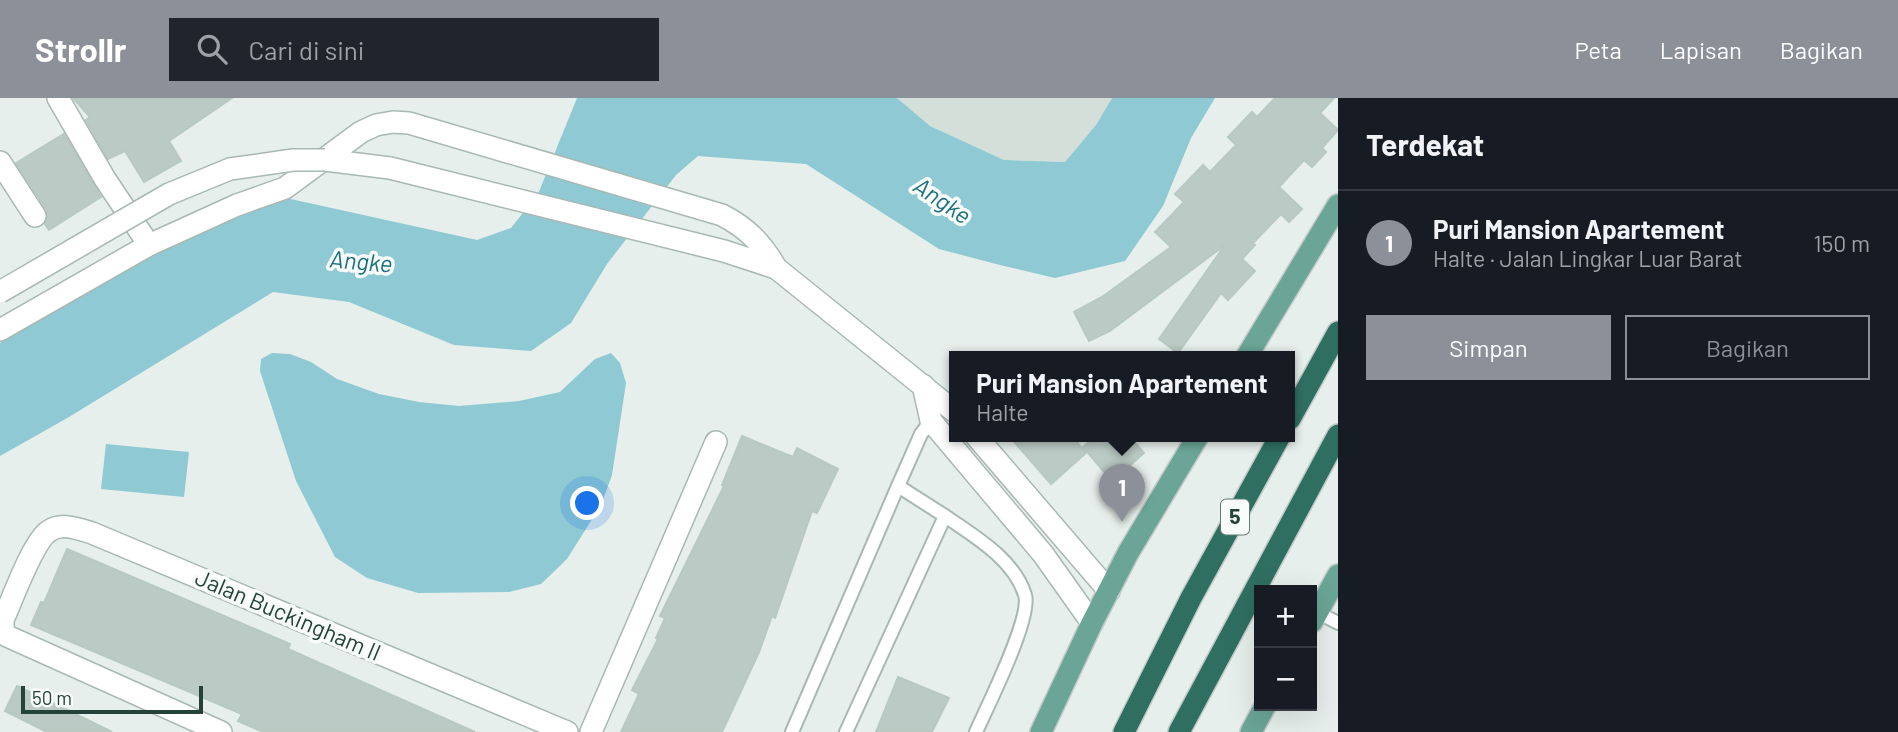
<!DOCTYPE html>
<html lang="id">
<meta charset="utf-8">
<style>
:root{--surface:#171b24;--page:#20242c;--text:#f1f3f6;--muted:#9ea1a6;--line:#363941;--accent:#8c9099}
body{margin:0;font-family:Barlow,sans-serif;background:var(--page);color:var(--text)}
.controls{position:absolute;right:21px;bottom:21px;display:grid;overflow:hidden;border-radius:0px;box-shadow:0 7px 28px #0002}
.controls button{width:63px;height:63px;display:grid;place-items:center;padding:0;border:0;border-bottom:2px solid var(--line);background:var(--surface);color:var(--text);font:35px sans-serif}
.scale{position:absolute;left:21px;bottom:18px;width:182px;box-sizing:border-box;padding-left:7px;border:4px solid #24423a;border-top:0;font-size:19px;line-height:24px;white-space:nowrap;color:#24423a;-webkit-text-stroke:5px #f7fbf9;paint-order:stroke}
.you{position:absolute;left:588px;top:406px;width:24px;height:24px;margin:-18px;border:5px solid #fff;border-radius:50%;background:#1a73e8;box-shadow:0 0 0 10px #1a73e833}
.badge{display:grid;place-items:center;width:46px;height:46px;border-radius:50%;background:var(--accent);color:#fff;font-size:23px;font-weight:700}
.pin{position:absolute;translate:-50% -58px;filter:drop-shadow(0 2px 4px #0008)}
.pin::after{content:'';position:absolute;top:37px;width:24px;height:21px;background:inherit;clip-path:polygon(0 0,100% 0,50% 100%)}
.popup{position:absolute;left:949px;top:253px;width:346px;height:91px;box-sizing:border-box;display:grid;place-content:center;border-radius:0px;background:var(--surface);filter:drop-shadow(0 2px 5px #0005);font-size:23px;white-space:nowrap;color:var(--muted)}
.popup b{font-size:26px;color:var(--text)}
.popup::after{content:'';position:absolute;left:50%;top:100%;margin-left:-14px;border:14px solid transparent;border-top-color:var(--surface)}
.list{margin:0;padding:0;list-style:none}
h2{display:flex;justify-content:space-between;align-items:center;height:91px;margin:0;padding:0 28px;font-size:30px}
h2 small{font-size:23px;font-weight:400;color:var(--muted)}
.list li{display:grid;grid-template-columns:46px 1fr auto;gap:21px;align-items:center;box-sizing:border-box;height:105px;padding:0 28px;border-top:2px solid var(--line)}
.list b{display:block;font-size:26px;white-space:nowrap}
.list p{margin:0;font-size:23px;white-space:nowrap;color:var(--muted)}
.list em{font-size:23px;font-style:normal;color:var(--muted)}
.actions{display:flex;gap:14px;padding:21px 28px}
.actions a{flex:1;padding:16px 0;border:2px solid var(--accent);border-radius:0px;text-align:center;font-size:24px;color:var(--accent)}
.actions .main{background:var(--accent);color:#fff}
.icon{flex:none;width:38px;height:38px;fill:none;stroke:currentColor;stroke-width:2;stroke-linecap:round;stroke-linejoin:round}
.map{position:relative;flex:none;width:1338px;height:634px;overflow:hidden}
header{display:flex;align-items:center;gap:42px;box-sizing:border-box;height:98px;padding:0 35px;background:var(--accent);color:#fff}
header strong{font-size:33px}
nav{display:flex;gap:38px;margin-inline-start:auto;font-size:24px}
.search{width:490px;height:63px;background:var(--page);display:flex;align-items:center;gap:18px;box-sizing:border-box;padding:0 24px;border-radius:0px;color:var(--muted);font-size:26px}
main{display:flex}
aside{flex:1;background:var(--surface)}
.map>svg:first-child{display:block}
.built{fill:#d4dfda}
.water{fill:#8ec9d4}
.building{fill:#bbcac4;stroke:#b8c9c2;stroke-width:2}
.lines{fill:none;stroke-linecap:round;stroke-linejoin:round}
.service-casing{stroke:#a8b8b2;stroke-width:16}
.minor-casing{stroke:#a8b8b2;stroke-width:24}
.primary-casing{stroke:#c2cac8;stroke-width:24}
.motorway-casing{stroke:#c2cac8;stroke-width:24}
.service{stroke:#fff;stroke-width:12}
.minor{stroke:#fff;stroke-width:21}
.primary{stroke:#6aa596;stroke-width:21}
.motorway{stroke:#2f6f62;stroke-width:21}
.minor-bridge-casing{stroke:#a8b8b2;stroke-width:24;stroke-linecap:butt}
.minor-bridge{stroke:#fff;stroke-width:21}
.labels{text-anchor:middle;stroke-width:7;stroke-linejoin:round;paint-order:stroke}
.shield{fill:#f7fbf9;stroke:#637a73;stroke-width:2}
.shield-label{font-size:21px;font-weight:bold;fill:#24423a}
.street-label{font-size:23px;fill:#24423a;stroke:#f7fbf9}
.water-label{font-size:24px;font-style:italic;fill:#1c6f80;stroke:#f7fbf9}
</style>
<header>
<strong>Strollr</strong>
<div class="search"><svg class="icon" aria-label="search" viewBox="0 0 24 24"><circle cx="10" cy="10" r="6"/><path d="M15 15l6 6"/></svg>Cari di sini</div>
<nav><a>Peta</a><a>Lapisan</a><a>Bagikan</a></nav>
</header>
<main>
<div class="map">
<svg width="1338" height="634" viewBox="0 0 1338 634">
<rect width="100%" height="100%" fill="#e6efeb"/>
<!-- built -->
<polygon class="built" points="897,0 1112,0 1096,27 1065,64 1004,62 930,28"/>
<!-- water -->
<g class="water">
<polygon points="577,0 897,0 930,28 1004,62 1065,64 1096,27 1112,0 1215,0 1191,40 1163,108 1125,163 1055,180 1000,167 939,151 806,66 698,58 676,77 607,166 571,225 531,253 454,247 349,204 273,194 69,319 0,358 0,245 150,155 286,100 477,142 511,130 538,96"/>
<polygon points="272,255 290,256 311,264 337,281 379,296 419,304 459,308 519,303 560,294 595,261 611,255 620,265 626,285 612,377 601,407 567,461 541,486 509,494 418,495 367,480 335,459 296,383 260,273 261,261"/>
<polygon points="106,346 189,354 184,399 101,391"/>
</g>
<!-- building -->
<g class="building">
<polygon points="73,0 232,0 169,43 181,63 144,84 125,53 108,61 86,22 90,19"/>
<polygon points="1275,0 1334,0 1320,15 1338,32 1322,50 1326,54 1312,69 1304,62 1279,89 1302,111 1289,124 1281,116 1253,145 1255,147 1242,161 1255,173 1228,202 1221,195 1178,255 1159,241 1225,147 1110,233 1089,243 1074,214 1102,199 1171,149 1155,134 1184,104 1175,96 1203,67 1210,74 1236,47 1228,39 1252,14 1257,19"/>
<polygon points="64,36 101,99 49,132 45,126 48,118 46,111 16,65"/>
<polygon points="742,338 793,359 797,350 838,371 817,415 812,413 775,520 772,518 759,554 722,634 621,634 639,596 632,592 658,541 656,540 665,520 660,518 724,388 722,387"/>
<polygon points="1009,338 1072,338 1086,355 1051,386"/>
<polygon points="1096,338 1129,338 1144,355 1112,383 1083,349"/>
<polygon points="67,451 290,546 288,551 475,634 263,634 238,623 242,616 31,527 41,504 44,505"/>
<polygon points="898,579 949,600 932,634 876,634"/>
<polygon points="17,588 49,603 112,634 47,634 5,613"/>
</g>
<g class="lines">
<!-- service casing -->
<g class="service-casing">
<g id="service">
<path d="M945 418C974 438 1014 461 1025 497 1032 520 987 609 976 634"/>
<polyline points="1317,514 1338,525"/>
<polyline points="792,634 898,388 921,336 931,323"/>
<polyline points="846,634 945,418 898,388"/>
</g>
</g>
<!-- minor casing -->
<g class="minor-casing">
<g id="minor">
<polyline points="58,0 105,81 149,147"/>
<polyline points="325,62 390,70 724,153 776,170"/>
<polyline points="0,64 35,118"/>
<path d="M0 232 149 147 237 107 285 90 361 34 376 27 393 24 409 25 722 117C747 130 762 145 776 170L954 313"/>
<polyline points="923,287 931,323 1043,456 1092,525"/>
<polyline points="976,338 1109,493"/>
<path d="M221 634 7 538 3 532V522C12 502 33 443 49 433 62 424 79 431 92 435L567 634"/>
<polyline points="591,634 716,344"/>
</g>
</g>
<!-- primary casing -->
<g class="primary-casing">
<g id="primary">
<polyline points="1247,258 1338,107"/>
<polyline points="1312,524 1338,477"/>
<polyline points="1041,634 1092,525 1128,455 1198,338"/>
<polyline points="1251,634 1265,608"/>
</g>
</g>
<!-- motorway casing -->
<g class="motorway-casing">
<g id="motorway">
<polyline points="1290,321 1338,234"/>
<polyline points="1124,634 1191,500 1280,338"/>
<polyline points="1179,634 1338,337"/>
</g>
</g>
<!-- service -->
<use href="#service" class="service"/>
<!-- minor -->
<use href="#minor" class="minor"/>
<!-- primary -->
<use href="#primary" class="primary"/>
<!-- motorway -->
<use href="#motorway" class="motorway"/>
<!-- minor-bridge casing -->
<g class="minor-bridge-casing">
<polyline id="minor-bridge" points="0,194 169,96 230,71 293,62 325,62"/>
</g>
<!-- minor-bridge -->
<use href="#minor-bridge" class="minor-bridge"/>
</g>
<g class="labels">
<!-- shield labels -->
<rect class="shield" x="1221" y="401.5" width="28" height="35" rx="5"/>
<g class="shield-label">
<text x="1235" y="426">5</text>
</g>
<!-- street labels -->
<g class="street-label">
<text transform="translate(288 517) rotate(23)" y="8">Jalan Buckingham II</text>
</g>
<!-- water labels -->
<g class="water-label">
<text transform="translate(942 103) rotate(34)" y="8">Angke</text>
<text transform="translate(361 164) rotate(5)" y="8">Angke</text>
</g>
</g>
</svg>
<div class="controls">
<button>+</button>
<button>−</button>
</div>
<div class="scale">50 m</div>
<div class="you"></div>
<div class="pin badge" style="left:1122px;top:424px">1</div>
<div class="popup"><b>Puri Mansion Apartement</b>Halte</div>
</div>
<aside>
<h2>Terdekat<small></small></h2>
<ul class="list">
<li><span class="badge">1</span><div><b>Puri Mansion Apartement</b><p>Halte · Jalan Lingkar Luar Barat</p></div><em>150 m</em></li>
</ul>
<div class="actions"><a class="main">Simpan</a><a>Bagikan</a></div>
</aside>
</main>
